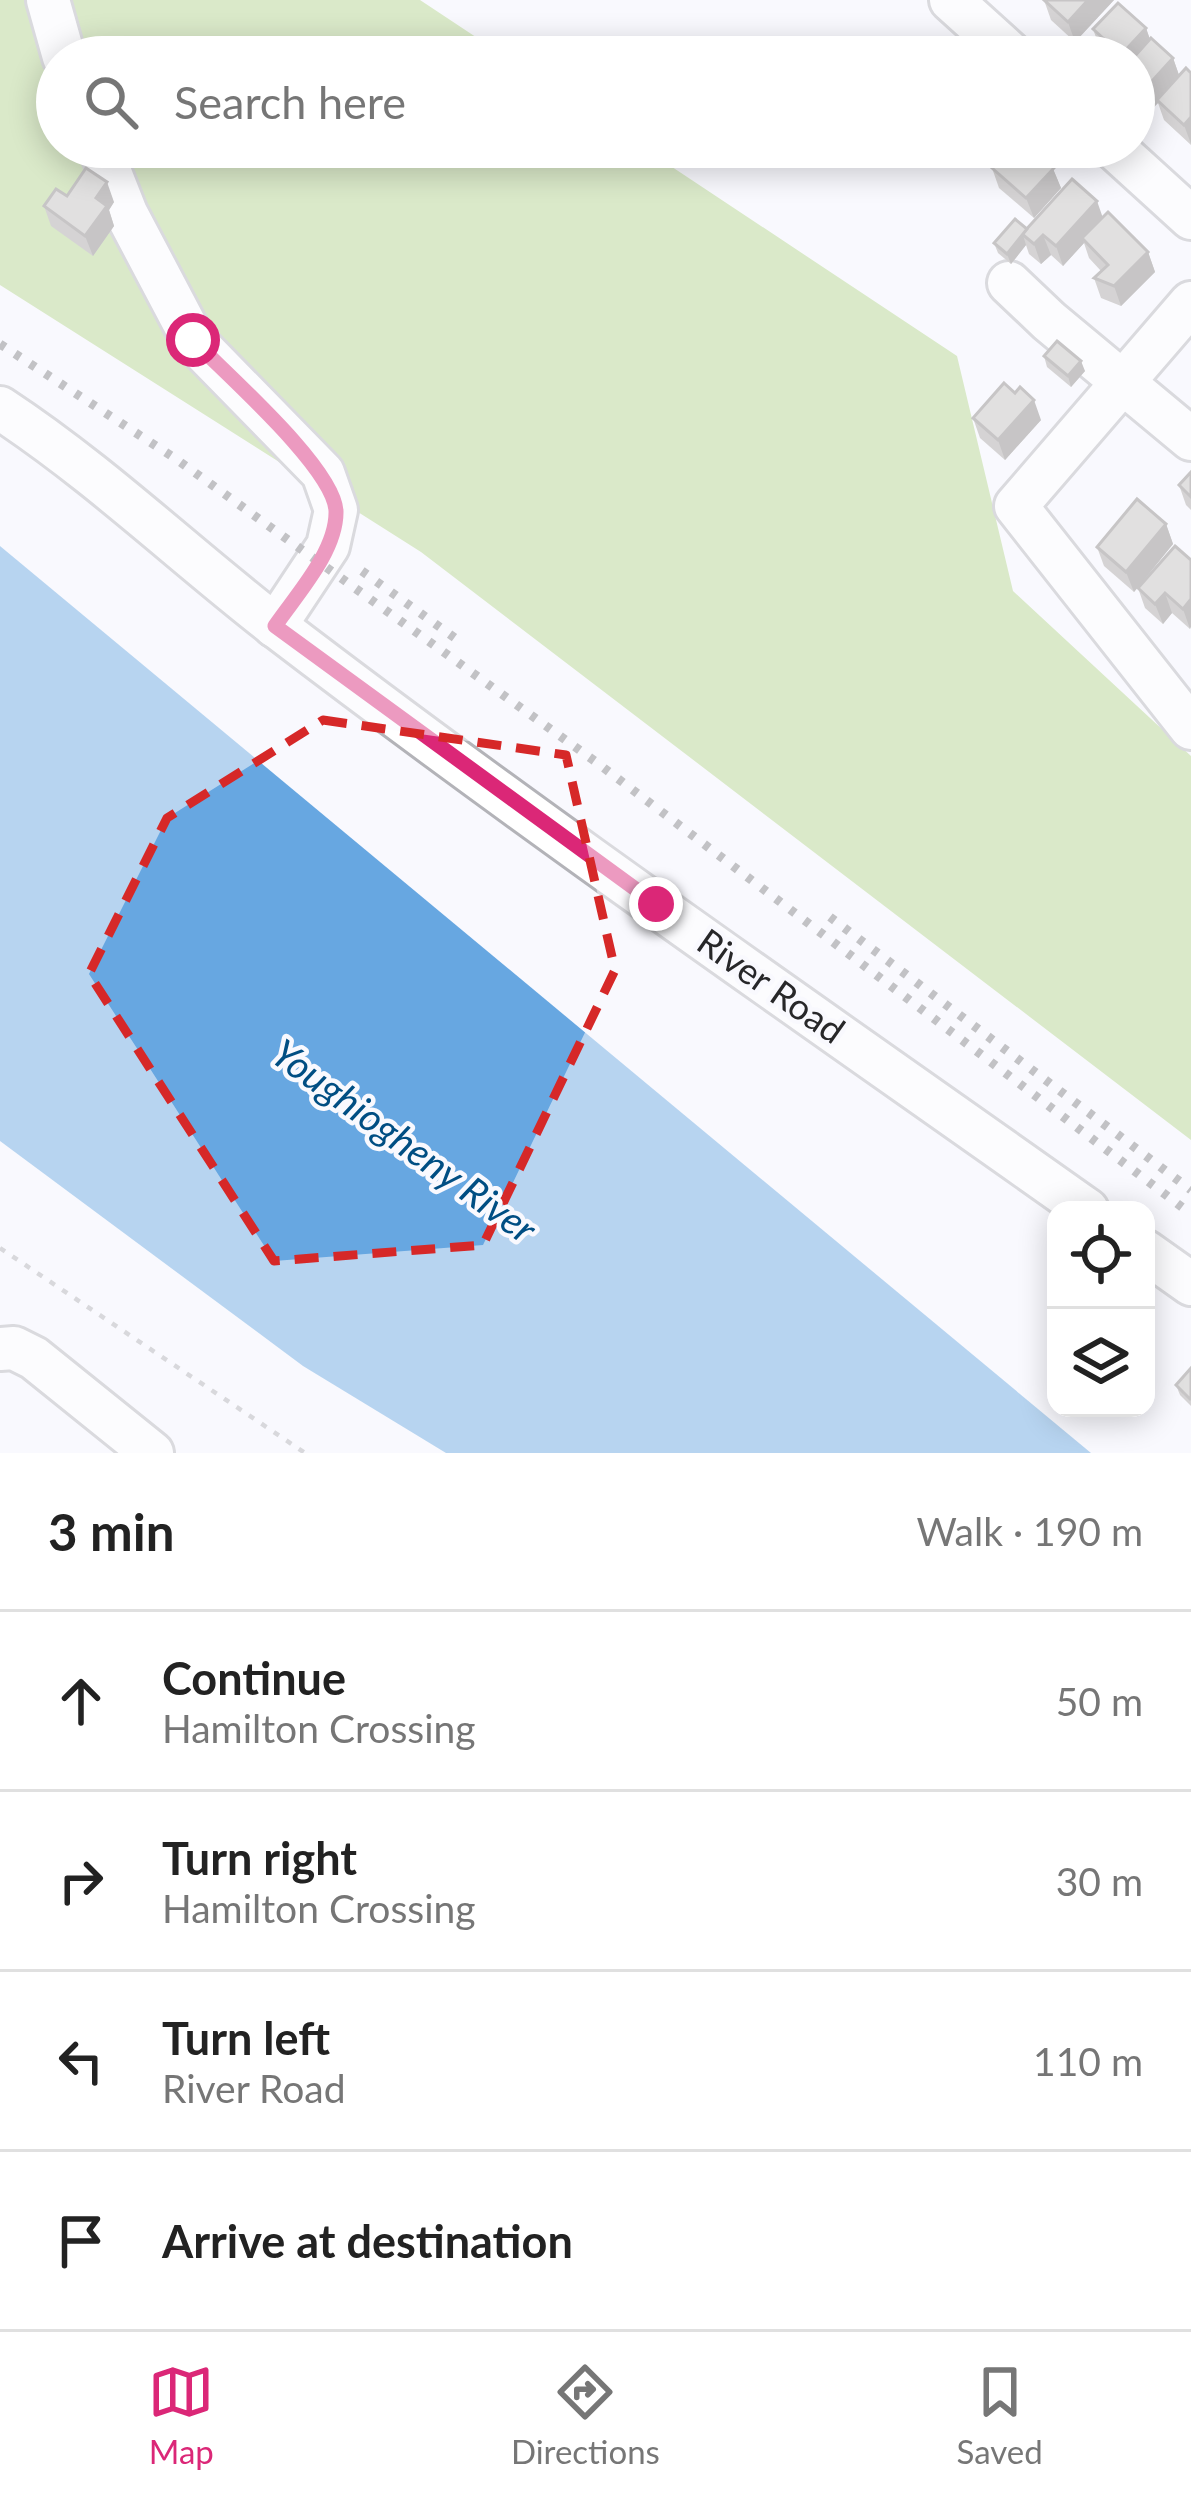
<!DOCTYPE html>
<meta charset="utf-8">
<style>
:root{--surface:#fff;--page:#f2f2f2;--text:#222;--muted:#767676;--line:#e0e0e0;--accent:#db2777}
body{margin:0;font-family:Lato,sans-serif;background:var(--page);color:var(--text)}
.controls{position:absolute;right:36px;bottom:36px;display:grid;overflow:hidden;border-radius:24px;box-shadow:0 6px 30px #0003}
.controls button{width:108px;height:108px;display:grid;place-items:center;padding:0;border:0;border-bottom:3px solid var(--line);background:var(--surface);color:var(--text);font:60px sans-serif}
.stop{position:absolute;width:36px;height:36px;margin:-27px;border:9px solid #db2777;border-radius:50%;background:#fff}
.stop.end{background:#db2777;border-color:#fff;box-shadow:0 3px 12px #0008}
.list{margin:0;padding:0;list-style:none}
h2{display:flex;justify-content:space-between;align-items:center;height:156px;margin:0;padding:0 48px;font-size:51px}
h2 small{font-size:39px;font-weight:400;color:var(--muted)}
.list li{display:grid;grid-template-columns:78px 1fr auto;gap:36px;align-items:center;box-sizing:border-box;height:180px;padding:0 48px;border-top:3px solid var(--line)}
.list b{display:block;font-size:45px;white-space:nowrap}
.list p{margin:0;font-size:39px;white-space:nowrap;color:var(--muted)}
.list em{font-size:39px;font-style:normal;color:var(--muted)}
.icon{flex:none;width:66px;height:66px;fill:none;stroke:currentColor;stroke-width:2;stroke-linecap:round;stroke-linejoin:round}
.map{position:relative;flex:none;width:1191px;height:1453px;overflow:hidden}
.search{position:absolute;background:var(--surface);box-shadow:0 6px 30px #0003;left:36px;right:36px;top:36px;height:132px;display:flex;align-items:center;gap:30px;box-sizing:border-box;padding:0 42px;border-radius:66px;color:var(--muted);font-size:45px}
.sheet{height:876px;background:var(--surface)}
nav{display:flex;justify-content:space-around;align-items:center;box-sizing:border-box;height:168px;border-top:3px solid var(--line);background:var(--surface);font-size:33px;color:var(--muted)}
nav a{display:grid;justify-items:center;gap:6px}
nav .on{color:var(--accent)}
.map>svg:first-child{display:block}
.forest{fill:#b3d68a}
.water{fill:#67a7e1}
.lines{fill:none;stroke-linecap:round;stroke-linejoin:round}
.minor-casing{stroke:#b3b3b8;stroke-width:48}
.path{stroke:#afafb3;stroke-width:4.5;stroke-dasharray:6 9;stroke-linecap:butt}
.minor{stroke:#fff;stroke-width:42}
.rail{stroke:#7e7e81;stroke-width:9;stroke-dasharray:6 12;stroke-linecap:butt}
.wall{fill:#a9a5a2}
.shaded-wall{fill:#898684}
.building{fill:#c4c0bc;stroke:#898684;stroke-width:3}
.route{stroke:#db2777;stroke-width:15}
.marked{fill:none;stroke:#d62828;stroke-width:9;stroke-dasharray:24 15;stroke-linejoin:round}
.labels{text-anchor:middle;stroke-width:9;stroke-linejoin:round;paint-order:stroke}
.street-label{font-size:36px;fill:#272729;stroke:#f9f9fe}
.water-label{font-size:39px;font-style:italic;fill:#004e83;stroke:#f9f9fe}
</style>
<div class="map">
<svg width="1191" height="1453" viewBox="0 0 1191 1453">
<rect width="100%" height="100%" fill="#f9f9fe"/>
<!-- forest -->
<polygon class="forest" points="0,0 420,0 506,57 57,57 57,147 642,147 957,356 1013,591 1191,756 1191,1140 421,552 0,285"/>
<!-- water -->
<polygon class="water" points="0,546 1091,1453 446,1453 303,1366 0,1141"/>
<g class="lines">
<!-- minor casing -->
<g class="minor-casing">
<g id="minor">
<polyline points="48,0 64,57"/>
<polyline points="951,0 1014,57"/>
<polyline points="100,147 126,213 193,340 323,473 336,510 328,546 275,626"/>
<polyline points="1113,147 1191,218"/>
<polyline points="1009,283 1049,321 1191,439"/>
<polyline points="1191,303 1016,506 1191,728"/>
<path d="M0 408C99 473 184 555 277 627 541 829 816 1018 1087 1210"/>
<polyline points="1146,1252 1191,1284"/>
<polyline points="0,1349 14,1348 34,1358 152,1453"/>
</g>
</g>
<!-- path -->
<polyline class="path" points="0,1248 305,1453"/>
<!-- minor -->
<use href="#minor" class="minor"/>
<!-- rail -->
<g class="rail">
<polyline points="0,344 176,459 596,762 1191,1214"/>
<polyline points="362,571 459,641"/>
<polyline points="830,917 1191,1190"/>
</g>
</g>
<!-- wall -->
<g class="wall">
<polygon points="1044,0 1114,0 1075,42 1051,20"/>
<polygon points="1146,28 1150,40 1173,58 1179,75 1191,73 1191,145 1164,120 1158,103 1150,111 1141,102 1134,83 1134,57 1098,57 1095,47 1098,43 1093,29"/>
<polygon points="1046,152 1061,188 1034,218 999,188 992,168"/>
<polygon points="67,196 114,202 109,210 114,226 93,256 51,226 44,206"/>
<polygon points="1103,218 1148,252 1155,272 1121,306 1101,298 1094,278 1101,271 1089,258 1084,243 1063,266 1051,255 1041,264 1029,254 1026,245 1011,264 998,253 994,243 1027,229"/>
<polygon points="1044,356 1085,371 1071,387 1047,367"/>
<polygon points="973,418 1041,420 1005,460 980,438"/>
<polygon points="1191,472 1191,510 1186,505 1179,485"/>
<polygon points="1166,524 1173,544 1134,592 1104,566 1097,547"/>
<polygon points="1191,560 1190,629 1172,613 1163,624 1145,608 1138,588"/>
<polygon points="1191,1368 1191,1406 1180,1395 1176,1385"/>
</g>
<!-- shaded-wall -->
<g class="shaded-wall">
<polygon points="1088,0 1114,0 1075,42 1068,22"/>
<polygon points="1146,28 1153,48 1134,57 1120,57"/>
<polygon points="1173,58 1180,78 1157,100 1158,103 1150,111 1143,91"/>
<polygon points="1191,117 1191,144 1184,125"/>
<polygon points="1046,152 1061,188 1034,218 1026,198 1041,157"/>
<polygon points="107,182 114,202 109,210 114,226 93,256 85,236 96,198"/>
<polygon points="1097,201 1104,221 1082,238 1084,243 1063,266 1056,246"/>
<polygon points="1023,235 1026,245 1011,264 1007,254"/>
<polygon points="1043,235 1051,255 1041,264 1034,244"/>
<polygon points="1148,252 1155,272 1121,306 1114,286"/>
<polygon points="1081,361 1085,371 1071,387 1068,376"/>
<polygon points="1034,400 1041,420 1005,460 998,440"/>
<polygon points="1166,524 1173,544 1134,592 1126,572"/>
<polygon points="1165,593 1172,613 1163,624 1155,604"/>
<polygon points="1191,599 1191,627 1190,629 1183,609"/>
</g>
<!-- building -->
<g class="building">
<polygon points="1044,0 1088,0 1068,22"/>
<polygon points="1118,3 1146,28 1120,56 1111,48 1104,56 1095,47 1103,38 1093,29"/>
<polygon points="1151,38 1173,58 1143,91 1134,82 1139,76 1134,71 1134,57"/>
<polygon points="1186,68 1191,73 1191,117 1184,125 1157,100"/>
<polygon points="1011,147 1040,147 1046,152 1041,157 1054,168 1026,198 992,168"/>
<polygon points="86,168 107,182 96,198 107,206 85,236 44,206 56,189 67,196"/>
<polygon points="1072,179 1097,201 1056,246 1043,235 1034,244 1022,234"/>
<polygon points="1108,212 1148,252 1114,286 1094,278 1108,265 1082,238"/>
<polygon points="1015,219 1027,229 1007,254 994,243"/>
<polygon points="1057,341 1081,361 1068,376 1044,356"/>
<polygon points="1004,383 1015,393 1020,387 1034,400 998,440 973,418"/>
<polygon points="1191,472 1191,497 1179,485"/>
<polygon points="1137,499 1166,524 1126,572 1097,547"/>
<polygon points="1175,546 1191,560 1191,599 1183,609 1165,593 1155,604 1138,588"/>
<polygon points="1191,1368 1191,1398 1190,1399 1176,1385"/>
</g>
<g class="lines">
<!-- route -->
<path class="route" d="M193 340C226 374 334 468 336 511 337 551 297 594 275 626L656 904"/>
</g>
<!-- marked area -->
<path d="M0 0H1191V1453H0ZM323 720 566 755 615 970 483 1245 274 1261 89 974 167 818Z" fill="#f9f9fe" fill-opacity=".55" fill-rule="evenodd"/>
<path class="marked" d="M323 720 566 755 615 970 483 1245 274 1261 89 974 167 818Z"/>
<g class="labels">
<!-- street labels -->
<g class="street-label">
<text transform="translate(771 986) rotate(35)" y="13">River Road</text>
</g>
<!-- water labels -->
<g class="water-label">
<text transform="translate(404 1141) rotate(36)" y="14">Youghiogheny River</text>
</g>
</g>
</svg>
<div class="controls">
<button><svg class="icon" aria-label="locate" viewBox="0 0 24 24"><circle cx="12" cy="12" r="6"/><path d="M12 2v4M12 18v4M2 12h4M18 12h4"/></svg></button>
<button><svg class="icon" aria-label="layers" viewBox="0 0 24 24"><path d="M12 4l9 5-9 5-9-5zM3 14l9 5 9-5"/></svg></button>
</div>
<div class="stop" style="left:193px;top:340px"></div>
<div class="stop end" style="left:656px;top:904px"></div>
<div class="search"><svg class="icon" aria-label="search" viewBox="0 0 24 24"><circle cx="10" cy="10" r="6"/><path d="M15 15l6 6"/></svg>Search here</div>
</div>
<section class="sheet">
<h2>3 min<small>Walk · 190 m</small></h2>
<ul class="list">
<li><svg class="icon" aria-label="ahead" viewBox="0 0 24 24"><path d="M12 20V5M6 11l6-6 6 6"/></svg><div><b>Continue</b><p>Hamilton Crossing</p></div><em>50 m</em></li>
<li><svg class="icon" aria-label="right" viewBox="0 0 24 24"><path d="M7 20v-9h11M14 6l5 5-5 5"/></svg><div><b>Turn right</b><p>Hamilton Crossing</p></div><em>30 m</em></li>
<li><svg class="icon" aria-label="left" viewBox="0 0 24 24"><path d="M17 20v-9H6M10 6l-5 5 5 5"/></svg><div><b>Turn left</b><p>River Road</p></div><em>110 m</em></li>
<li><svg class="icon" aria-label="arrive" viewBox="0 0 24 24"><path d="M6 21V4h12l-3 4 3 4H6"/></svg><div><b>Arrive at destination</b></div></li>
</ul>
</section>
<nav>
<a class="on"><svg class="icon" aria-label="map" viewBox="0 0 24 24"><path d="M3 6l6-2 6 2 6-2v14l-6 2-6-2-6 2zM9 4v14M15 6v14"/></svg>Map</a>
<a><svg class="icon" aria-label="directions" viewBox="0 0 24 24"><path d="M12 3l9 9-9 9-9-9zM9 14v-3h6M13 9l2 2-2 2"/></svg>Directions</a>
<a><svg class="icon" aria-label="saved" viewBox="0 0 24 24"><path d="M7 4h10v16l-5-4-5 4z"/></svg>Saved</a>
</nav>
